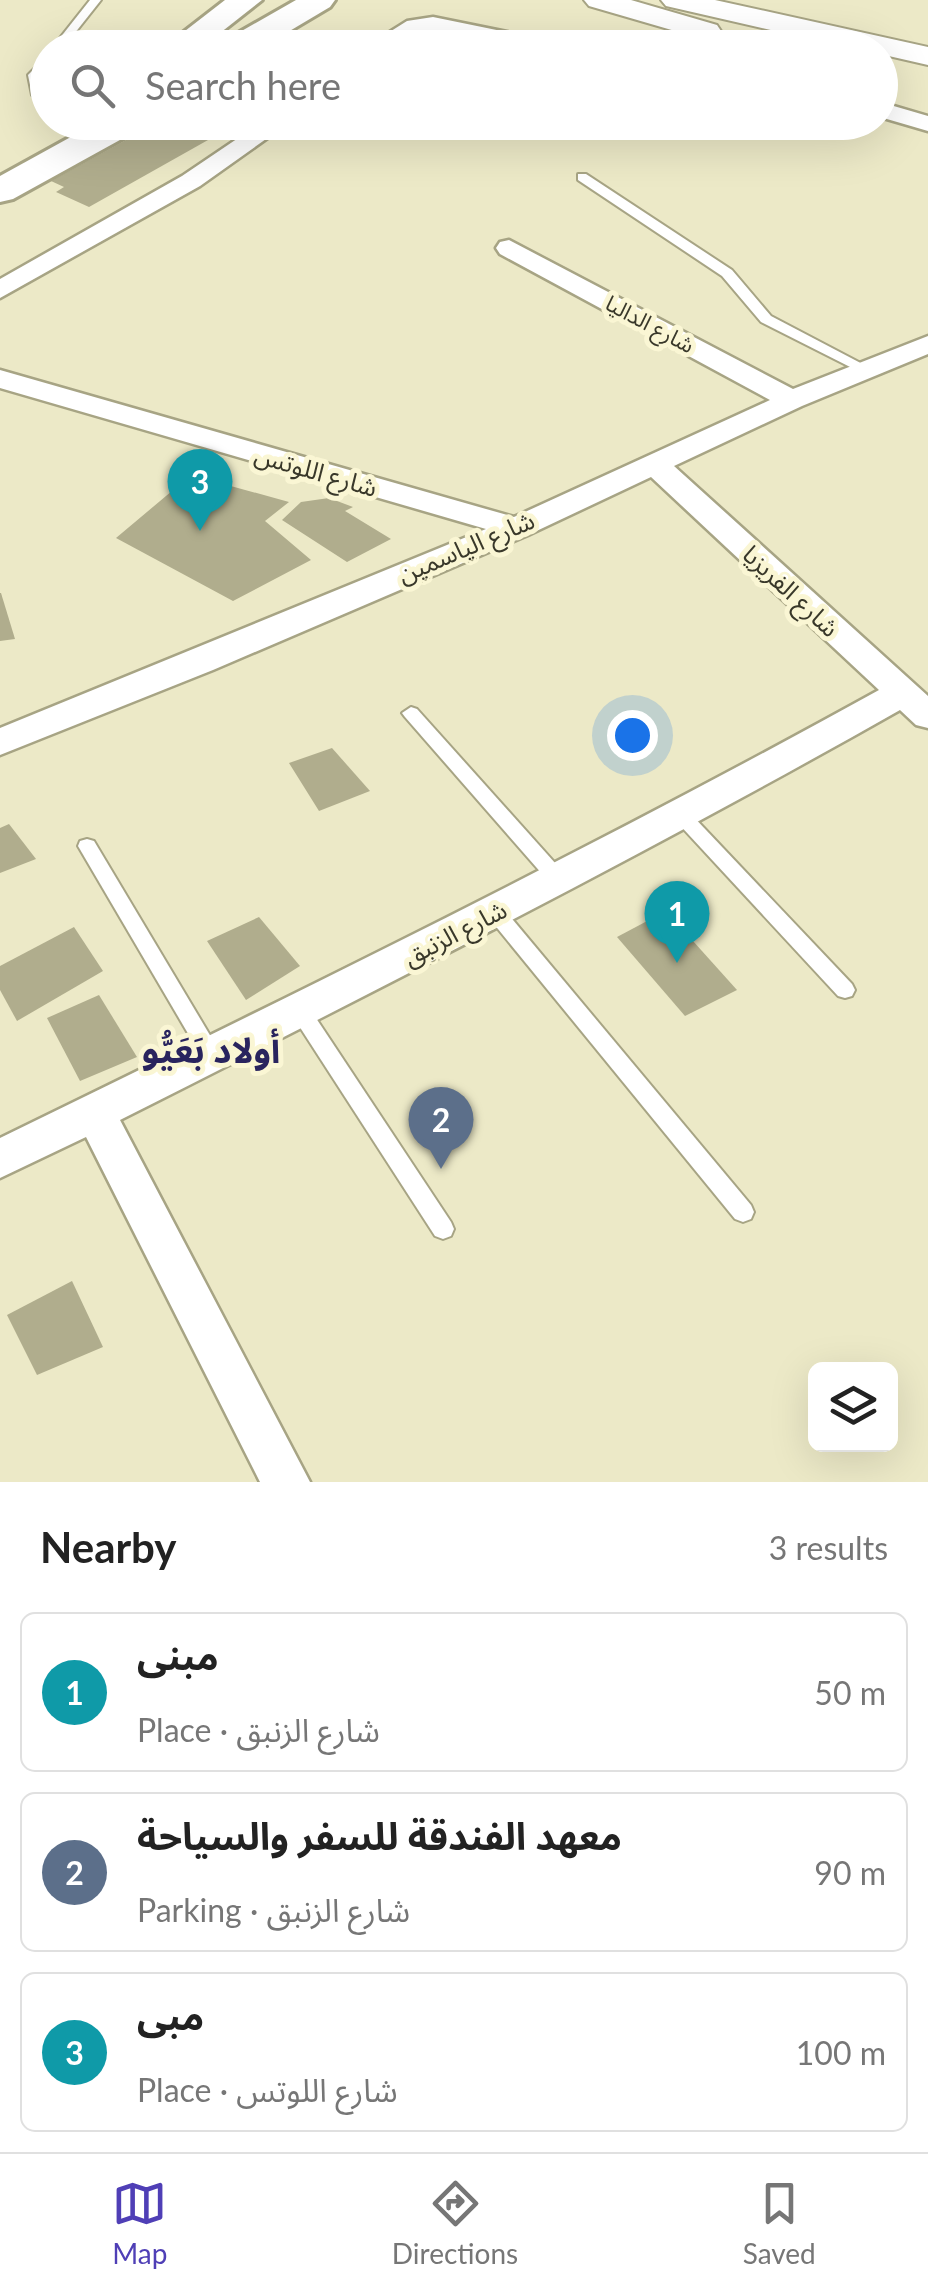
<!DOCTYPE html>
<meta charset="utf-8">
<style>
:root{--surface:#fff;--page:#f2f2f2;--text:#222;--muted:#767676;--line:#e0e0e0;--accent:#4f3fb6}
body{margin:0;font-family:Lato,"Noto Sans Arabic",sans-serif;background:var(--page);color:var(--text)}
.controls{position:absolute;right:30px;bottom:30px;display:grid;overflow:hidden;border-radius:15px;box-shadow:0 10px 40px #0002}
.controls button{width:90px;height:90px;display:grid;place-items:center;padding:0;border:0;border-bottom:2px solid var(--line);background:var(--surface);color:var(--text);font:50px sans-serif}
.you{position:absolute;left:632px;top:735px;width:35px;height:35px;margin:-25px;border:8px solid #fff;border-radius:50%;background:#1a73e8;box-shadow:0 0 0 15px #1a73e833}
.badge{display:grid;place-items:center;width:65px;height:65px;border-radius:50%;background:var(--accent);color:#fff;font-size:32px;font-weight:700}
.pin{position:absolute;translate:-50% -82px;filter:drop-shadow(0 2px 5px #0008)}
.pin::after{content:'';position:absolute;top:52px;width:35px;height:30px;background:inherit;clip-path:polygon(0 0,100% 0,50% 100%)}
.list{margin:0;padding:0;list-style:none}
h2{display:flex;justify-content:space-between;align-items:center;height:130px;margin:0;padding:0 40px;font-size:42px}
h2 small{font-size:32px;font-weight:400;color:var(--muted)}
.list li{display:grid;grid-template-columns:65px 1fr auto;gap:30px;align-items:center;box-sizing:border-box;height:160px;margin:0 20px 20px;padding:0 20px;border:2px solid var(--line);border-radius:15px}
.list b{display:block;font-size:38px;white-space:nowrap}
.list p{margin:0;font-size:32px;white-space:nowrap;color:var(--muted)}
.list em{font-size:32px;font-style:normal;color:var(--muted)}
.icon{flex:none;width:55px;height:55px;fill:none;stroke:currentColor;stroke-width:2;stroke-linecap:round;stroke-linejoin:round}
.map{position:relative;flex:none;width:928px;height:1482px;overflow:hidden}
.search{position:absolute;background:var(--surface);box-shadow:0 10px 40px #0002;left:30px;right:30px;top:30px;height:110px;display:flex;align-items:center;gap:25px;box-sizing:border-box;padding:0 35px;border-radius:55px;color:var(--muted);font-size:38px}
.sheet{height:670px;background:var(--surface)}
nav{display:flex;justify-content:space-around;align-items:center;box-sizing:border-box;height:140px;border-top:2px solid var(--line);background:var(--surface);font-size:28px;color:var(--muted)}
nav a{display:grid;justify-items:center;gap:5px}
nav .on{color:var(--accent)}
.map>svg:first-child{display:block}
.building{fill:#b0ad8d}
.lines{fill:none;stroke-linecap:round;stroke-linejoin:round}
.lane-casing{stroke:#a7a484;stroke-width:4}
.street-casing{stroke:#a7a484;stroke-width:5}
.secondary-casing{stroke:#a7a484;stroke-width:4}
.primary-casing{stroke:#a7a484;stroke-width:6}
.lane{fill:#fff;fill-rule:evenodd}
.street{fill:#fff;fill-rule:evenodd}
.secondary{fill:#fff;fill-rule:evenodd}
.primary{fill:#fff;fill-rule:evenodd}
.labels{text-anchor:middle;stroke-width:10;stroke-linejoin:round;paint-order:stroke}
.far-street-label{font-size:22px;fill:#39382a;stroke:#faf6d4}
.street-label{font-size:25px;fill:#39382a;stroke:#faf6d4}
.district-label{font-size:35px;font-weight:bold;fill:#29245e;stroke:#faf6d4}
</style>
<div class="map">
<svg width="928" height="1482" viewBox="0 0 928 1482">
<rect width="100%" height="100%" fill="#ece9c7"/>
<!-- building -->
<g class="building">
<polygon points="159,122 240,122 89,207 56,192 64,187 51,181"/>
<polygon points="191,475 289,502 265,521 311,560 233,601 116,538"/>
<polygon points="329,498 353,507 345,511 391,539 347,562 282,520 301,502"/>
<polygon points="0,593 1,593 15,639 0,641"/>
<polygon points="332,748 370,791 319,811 289,763"/>
<polygon points="9,824 36,859 0,873 0,828"/>
<polygon points="666,911 737,990 685,1016 617,937"/>
<polygon points="259,917 300,966 246,1000 207,941"/>
<polygon points="74,927 103,971 17,1021 0,990 0,966"/>
<polygon points="99,995 137,1057 80,1081 47,1018"/>
<polygon points="72,1281 103,1347 37,1375 7,1315"/>
</g>
<g class="lines">
<!-- lane casing -->
<g class="lane-casing">
<g id="lane">
<polygon points="90,0 101,0 63,48 52,48"/>
<polygon points="48,55 48,66 40,75 43,94 48,96 48,105 32,95 28,75"/>
<polygon points="578,174 586,174 732,270 771,316 872,369 865,373 860,372 761,322 722,276 578,180"/>
<polygon points="411,707 417,709 564,873 566,878 564,883 550,883 405,717 402,713"/>
<polygon points="682,809 688,811 852,984 855,990 852,996 845,998 838,996 676,821 673,816 676,811"/>
<polygon points="87,839 94,841 217,1047 220,1053 217,1059 210,1062 203,1059 78,846 80,841"/>
<polygon points="496,905 503,908 751,1205 754,1212 751,1219 743,1222 735,1219 489,918 486,913 489,908"/>
<polygon points="299,1001 306,1003 451,1222 454,1229 451,1236 443,1239 435,1236 292,1015 289,1009 292,1003"/>
</g>
</g>
<!-- street casing -->
<g class="street-casing">
<g id="street">
<polygon points="433,17 551,41 562,48 516,48 433,31 420,32 392,48 364,48 407,21"/>
<polygon points="880,102 928,116 928,131 880,117"/>
<polygon points="262,122 290,122 200,186 0,298 0,279 182,176"/>
<path d="M509 240 793 389 928 336V354L802 406 674 466 928 696V728L916 725 900 710C644 855 383 987 120 1120L310 1482H260L86 1137 0 1178V1138C295 994 591 849 879 690L651 477 528 535 213 670 0 755V728L486 529 0 388V370L514 517 770 400 500 254 496 248 500 242Z"/>
</g>
</g>
<!-- secondary casing -->
<g class="secondary-casing">
<g id="secondary">
<polygon points="584,0 631,0 717,25 721,31 717,37 706,40 589,6"/>
<polygon points="661,0 715,0 928,47 928,65 880,54 880,48 849,48 666,6"/>
</g>
</g>
<!-- primary casing -->
<g class="primary-casing">
<g id="primary">
<polygon points="225,0 262,0 201,48 163,48"/>
<polygon points="296,0 335,0 330,7 261,48 220,48 224,41"/>
<polygon points="98,122 142,122 138,130 13,199 0,202 0,176"/>
</g>
</g>
<!-- lane -->
<use href="#lane" class="lane"/>
<!-- street -->
<use href="#street" class="street"/>
<!-- secondary -->
<use href="#secondary" class="secondary"/>
<!-- primary -->
<use href="#primary" class="primary"/>
</g>
<g class="labels">
<!-- far-street labels -->
<g class="far-street-label">
<text transform="translate(650 324) rotate(28)" y="8">شارع الداليا</text>
</g>
<!-- street labels -->
<g class="street-label">
<text transform="translate(316 471) rotate(16)" y="9">شارع اللوتس</text>
<text transform="translate(466 547) rotate(-23)" y="9">شارع الياسمين</text>
<text transform="translate(791 591) rotate(43)" y="9">شارع الفريزيا</text>
<text transform="translate(455 933) rotate(-27)" y="9">شارع الزنبق</text>
</g>
<!-- district labels -->
<g class="district-label">
<text x="211" y="1063">أولاد بَعَيُّو</text>
</g>
</g>
</svg>
<div class="controls">
<button><svg class="icon" aria-label="layers" viewBox="0 0 24 24"><path d="M12 4l9 5-9 5-9-5zM3 14l9 5 9-5"/></svg></button>
</div>
<div class="you"></div>
<div class="pin badge" style="left:677px;top:963px;background:#0f9aa8">1</div>
<div class="pin badge" style="left:441px;top:1169px;background:#5c6f8a">2</div>
<div class="pin badge" style="left:200px;top:531px;background:#0f9aa8">3</div>
<div class="search"><svg class="icon" aria-label="search" viewBox="0 0 24 24"><circle cx="10" cy="10" r="6"/><path d="M15 15l6 6"/></svg>Search here</div>
</div>
<section class="sheet">
<h2>Nearby<small>3 results</small></h2>
<ul class="list">
<li><span class="badge" style="background:#0f9aa8">1</span><div><b>مبنى</b><p>Place · شارع الزنبق</p></div><em>50 m</em></li>
<li><span class="badge" style="background:#5c6f8a">2</span><div><b>معهد الفندقة للسفر والسياحة</b><p>Parking · شارع الزنبق</p></div><em>90 m</em></li>
<li><span class="badge" style="background:#0f9aa8">3</span><div><b>مبى</b><p>Place · شارع اللوتس</p></div><em>100 m</em></li>
</ul>
</section>
<nav>
<a class="on"><svg class="icon" aria-label="map" viewBox="0 0 24 24"><path d="M3 6l6-2 6 2 6-2v14l-6 2-6-2-6 2zM9 4v14M15 6v14"/></svg>Map</a>
<a><svg class="icon" aria-label="directions" viewBox="0 0 24 24"><path d="M12 3l9 9-9 9-9-9zM9 14v-3h6M13 9l2 2-2 2"/></svg>Directions</a>
<a><svg class="icon" aria-label="saved" viewBox="0 0 24 24"><path d="M7 4h10v16l-5-4-5 4z"/></svg>Saved</a>
</nav>
